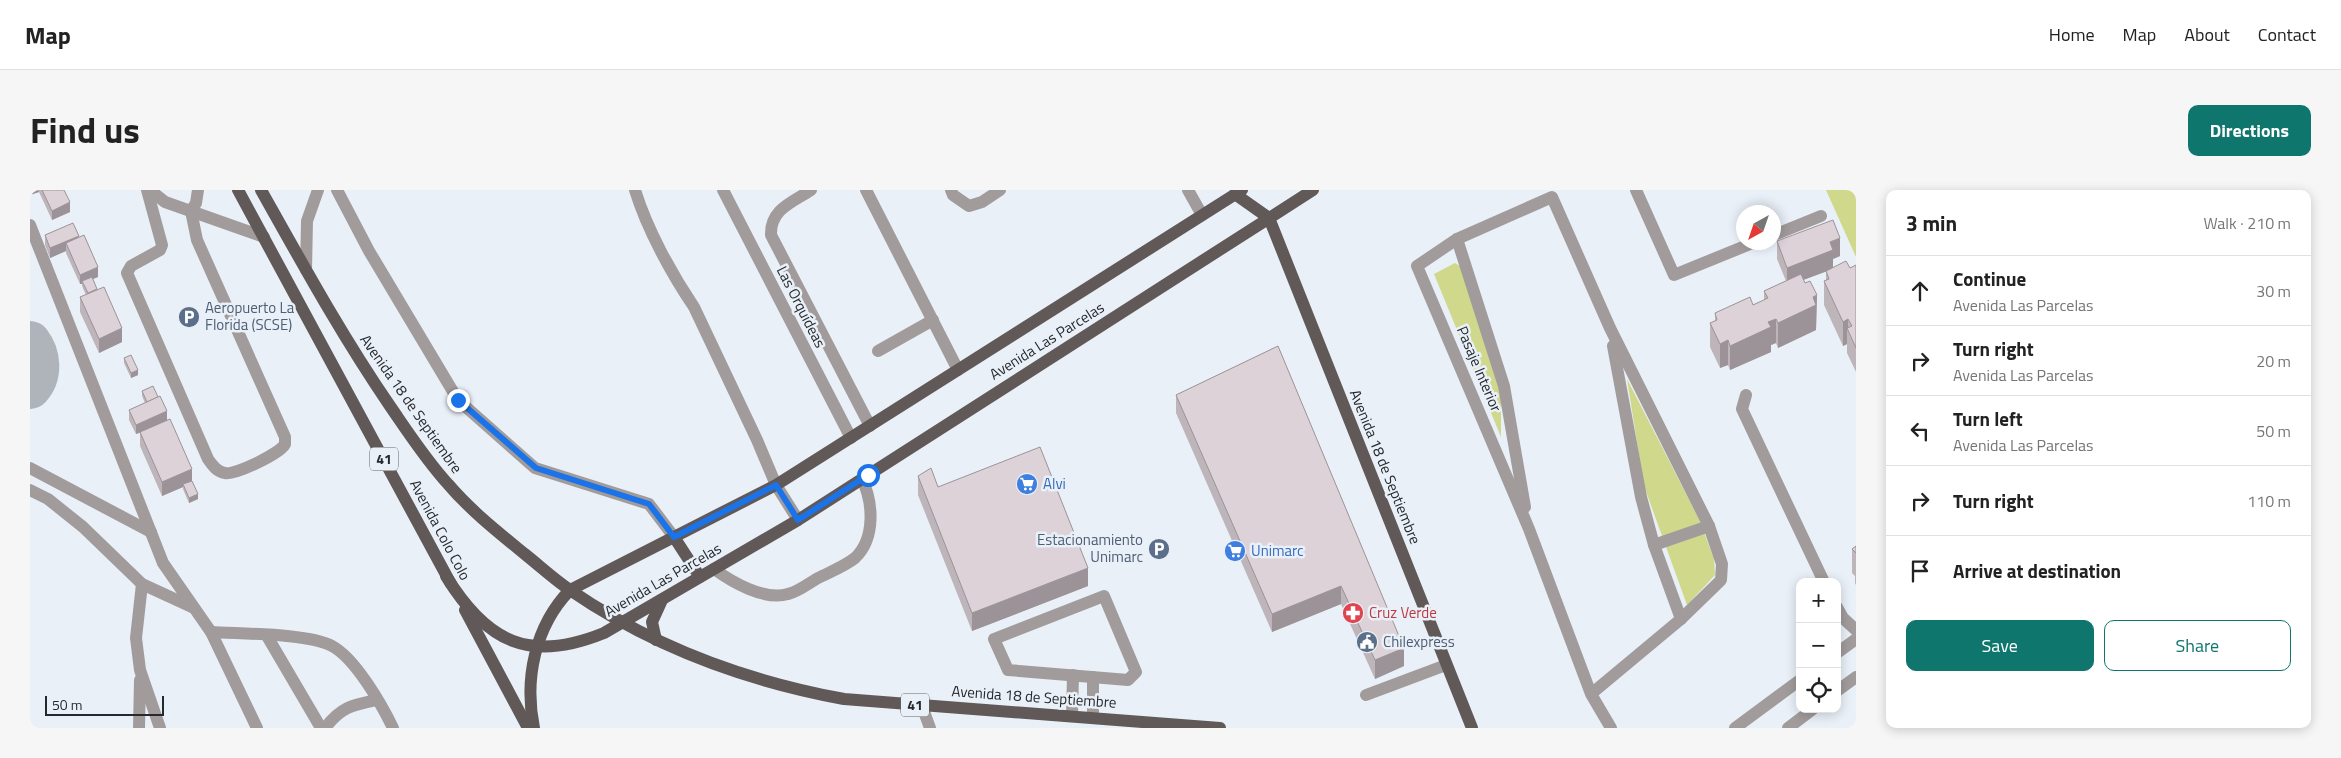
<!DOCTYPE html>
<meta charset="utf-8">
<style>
:root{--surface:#fff;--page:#f6f6f6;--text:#222;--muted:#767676;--line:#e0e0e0;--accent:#0f766e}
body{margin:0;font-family:"Titillium Web",sans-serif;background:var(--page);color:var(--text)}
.controls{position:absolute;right:15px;bottom:15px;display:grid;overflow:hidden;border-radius:10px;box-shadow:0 2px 12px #0003}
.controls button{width:45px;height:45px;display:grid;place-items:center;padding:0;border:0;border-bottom:1px solid var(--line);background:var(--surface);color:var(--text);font:25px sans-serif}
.compass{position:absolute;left:1706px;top:15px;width:45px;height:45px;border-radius:50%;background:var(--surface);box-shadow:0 2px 12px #0003;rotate:220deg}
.scale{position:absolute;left:15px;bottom:12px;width:119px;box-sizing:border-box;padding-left:5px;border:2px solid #26292c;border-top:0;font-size:14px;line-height:18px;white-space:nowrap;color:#26292c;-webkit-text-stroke:4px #e9f0f8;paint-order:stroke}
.stop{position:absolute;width:15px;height:15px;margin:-11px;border:4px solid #1a73e8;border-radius:50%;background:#fff}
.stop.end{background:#1a73e8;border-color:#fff;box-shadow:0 1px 5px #0008}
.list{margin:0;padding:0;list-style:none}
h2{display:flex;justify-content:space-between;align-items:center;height:65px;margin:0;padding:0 20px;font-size:21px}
h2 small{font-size:16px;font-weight:400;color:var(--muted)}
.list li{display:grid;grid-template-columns:32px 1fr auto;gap:15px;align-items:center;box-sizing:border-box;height:70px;padding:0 20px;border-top:1px solid var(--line)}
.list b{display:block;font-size:19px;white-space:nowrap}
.list p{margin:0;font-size:16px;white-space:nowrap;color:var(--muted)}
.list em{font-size:16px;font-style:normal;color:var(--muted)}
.actions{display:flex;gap:10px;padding:15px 20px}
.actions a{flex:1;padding:11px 0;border:1px solid var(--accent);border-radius:10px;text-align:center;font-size:18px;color:var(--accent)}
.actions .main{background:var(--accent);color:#fff}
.icon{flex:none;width:28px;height:28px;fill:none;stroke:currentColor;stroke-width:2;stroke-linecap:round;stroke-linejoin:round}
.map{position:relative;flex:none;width:1826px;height:538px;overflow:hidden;border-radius:10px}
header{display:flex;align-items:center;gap:30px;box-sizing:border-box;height:70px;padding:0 25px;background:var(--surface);border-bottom:1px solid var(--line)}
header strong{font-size:24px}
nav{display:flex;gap:28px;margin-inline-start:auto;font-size:18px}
.intro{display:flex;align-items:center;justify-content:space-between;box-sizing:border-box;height:120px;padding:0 30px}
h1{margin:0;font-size:35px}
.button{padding:12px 22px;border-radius:10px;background:var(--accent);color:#fff;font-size:18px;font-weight:700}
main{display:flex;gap:30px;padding:0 30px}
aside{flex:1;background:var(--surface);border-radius:10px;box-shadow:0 2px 12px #0003}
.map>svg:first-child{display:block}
.green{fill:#d0d88b}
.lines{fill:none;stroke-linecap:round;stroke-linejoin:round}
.taxiway{stroke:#afb4bb;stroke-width:42}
.minor{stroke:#a19c9b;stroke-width:12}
.major{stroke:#615957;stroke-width:12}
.wall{fill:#beb5ba}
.shaded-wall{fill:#9b9397}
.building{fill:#ddd2d8;stroke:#9b9397}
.route{stroke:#1a73e8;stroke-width:6}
.labels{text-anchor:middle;stroke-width:5;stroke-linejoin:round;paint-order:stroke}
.shield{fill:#e9f0f8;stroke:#606569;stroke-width:1}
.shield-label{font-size:14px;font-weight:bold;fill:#26292c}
.street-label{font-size:15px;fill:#26292c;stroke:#e9f0f8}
.service-label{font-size:15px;fill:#4e5e75;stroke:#e9f0f8;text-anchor:start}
.shop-label{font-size:15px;fill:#366cbe;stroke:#e9f0f8;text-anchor:start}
.health-label{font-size:15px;fill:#be3a42;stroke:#e9f0f8;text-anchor:start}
</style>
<header>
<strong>Map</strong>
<nav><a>Home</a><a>Map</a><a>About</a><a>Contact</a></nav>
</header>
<div class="intro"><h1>Find us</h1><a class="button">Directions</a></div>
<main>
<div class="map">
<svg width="1826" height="538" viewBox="0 0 1826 538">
<rect width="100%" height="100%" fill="#e9f0f8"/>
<!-- green -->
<g class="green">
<polygon points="1796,0 1826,0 1826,67"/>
<polygon points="1425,73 1435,79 1471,200 1471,247 1404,84"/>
<polygon points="1597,189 1669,329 1684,369 1685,385 1657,415 1614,296"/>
</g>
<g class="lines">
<!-- taxiway -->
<path class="taxiway" d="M0 152C10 165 12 185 0 198"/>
<!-- minor -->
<g class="minor">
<path d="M117 0 132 55 130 60 101 76 97 83 178 269C182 275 187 282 195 283 206 285 251 263 255 254V247L167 50 161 21 166 13 168 0"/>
<polyline points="120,0 135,12 234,47"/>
<polyline points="307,0 339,61 428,210 505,278 619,314 644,347"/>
<path d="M605 0C617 39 641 83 664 117L727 250 746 295 768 330"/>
<polyline points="693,0 821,248"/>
<path d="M781 0C763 12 740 19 741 45L840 236"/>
<polyline points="836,0 928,180"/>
<polyline points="921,0 923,5 939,16 952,12 970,0"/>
<polyline points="1158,0 1172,25"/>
<polyline points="1606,0 1644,85 1725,52"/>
<polyline points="0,35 133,373 181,442 227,538"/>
<polyline points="1744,45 1791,26"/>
<polyline points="1427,49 1474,196 1495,317"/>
<polyline points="276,80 277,31 288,0"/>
<polyline points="1583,156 1611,307 1624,355 1651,429"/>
<polyline points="848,161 903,130"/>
<polyline points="1716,205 1712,219 1794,392"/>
<polyline points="0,278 121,342"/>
<polyline points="0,300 18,309 53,337 112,394 162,417"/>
<polyline points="1624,355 1679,336"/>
<path d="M684 379C702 392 734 411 758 404 768 402 779 393 788 388 800 382 815 376 825 368 846 348 843 312 832 289"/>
<polyline points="112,394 106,448 110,480 130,538"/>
<polygon points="1074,406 1106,482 1098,490 978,480 964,449"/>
<polyline points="1807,417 1813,428 1826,440"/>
<path d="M181 442C210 444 279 443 302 456 325 468 352 515 363 538"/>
<polyline points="237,446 291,538"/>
<polyline points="1807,463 1826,449"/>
<polyline points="1807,501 1826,487"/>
<polyline points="1561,504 1651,429 1687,394 1691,390 1692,374 1679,336 1580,138 1522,7 1427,49 1387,76 1499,339 1561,504 1581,538"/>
<polyline points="1336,505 1416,475"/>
<polyline points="892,516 900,538"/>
<polyline points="1042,526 1043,485"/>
<polyline points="1063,528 1063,487"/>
<polyline points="109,538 110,490"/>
<path d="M295 538C311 517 322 515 347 510"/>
<polyline points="1705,538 1770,490"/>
<polyline points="1758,538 1783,519"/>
</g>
<!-- major -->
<g class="major">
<polyline points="208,0 421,394"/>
<path d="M231 0C272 73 312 146 360 216 378 242 396 270 418 294 441 321 469 343 496 365 511 377 525 390 540 400 623 457 716 491 814 509L1190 538"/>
<polyline points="1205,4 1239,28"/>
<polyline points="1239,28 1442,538"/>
<polyline points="644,347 670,387"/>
<path d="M416 386C457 453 500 473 574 443L768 330 1283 0"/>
<polyline points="435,420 498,538"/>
<polyline points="626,450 622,432 632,410"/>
<path d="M504 538C494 489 505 436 540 400L746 295 1212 0"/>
</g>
</g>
<!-- wall -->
<g class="wall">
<polygon points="0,0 34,0 40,22 22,30 9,2 0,5"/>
<polygon points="15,45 49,47 68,87 63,89 67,100 92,152 69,163 50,122 50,107 56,105 52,96 52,94 50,94 36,63 36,61 20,68 15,55"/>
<polygon points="1747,51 1810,66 1803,69 1803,77 1820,78 1826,75 1826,182 1817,163 1817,154 1813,156 1794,115 1794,91 1796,90 1796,81 1773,90 1775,93 1787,105 1786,140 1748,158 1746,153 1741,155 1741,162 1700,180 1698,175 1690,178 1680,157 1680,133 1685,131 1685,123 1723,115 1734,110 1734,101 1756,91 1747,69"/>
<polygon points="1248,156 1374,476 1345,489 1311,414 1242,442 1146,223 1146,205"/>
<polygon points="94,168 108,185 101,188 94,173"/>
<polygon points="112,201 137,229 162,291 168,309 159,313 153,299 153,297 132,306 110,256 110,243 106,244 99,230 99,220 115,213 112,206"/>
<polygon points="888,286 908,297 1058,396 942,441 888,305"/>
<polygon points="1826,356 1826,395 1825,393 1825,386 1822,383 1822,359"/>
</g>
<!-- shaded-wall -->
<g class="shaded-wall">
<polygon points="0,0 9,0 9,2 0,5"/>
<polygon points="40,12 40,22 22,30 22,21"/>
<polygon points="49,46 49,55 36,53 36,61 20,68 20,58"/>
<polygon points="1810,48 1810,66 1803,69 1803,79 1757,96 1757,78 1800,52"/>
<polygon points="68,77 68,87 53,93 52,91 52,94 50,94 50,85"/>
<polygon points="1787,105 1786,140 1748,158 1748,133 1783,107"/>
<polygon points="1746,129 1746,153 1741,155 1741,162 1700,180 1700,156 1738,132"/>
<polygon points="1818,129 1818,141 1817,138 1817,154 1813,156 1813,132"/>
<polygon points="92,138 92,152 69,163 69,149"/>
<polygon points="1698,150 1698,175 1690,178 1690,154"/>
<polygon points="108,180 108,185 101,188 101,183"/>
<polygon points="137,221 137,231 106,244 106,235"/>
<polygon points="162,279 162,293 153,294 153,297 132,306 132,292"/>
<polygon points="168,304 168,309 159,313 159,308"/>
<polygon points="1058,378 1058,396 942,441 942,423"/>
<polygon points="1311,396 1311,414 1242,442 1242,424"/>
<polygon points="1374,458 1374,476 1345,489 1345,470"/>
</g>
<!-- building -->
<g class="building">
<polygon points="12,0 34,0 40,12 22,21"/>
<polygon points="1803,30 1810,48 1800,52 1803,60 1757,78 1747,51"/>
<polygon points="43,33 49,46 20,58 15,45"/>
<polygon points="54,45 68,77 50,85 36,53"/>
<polygon points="1816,71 1820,78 1826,75 1826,158 1817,138 1822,136 1818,129 1813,132 1794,91 1799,89 1796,81"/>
<polygon points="1771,84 1775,93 1780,91 1787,105 1783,107 1786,115 1748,133 1746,129 1738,132 1741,137 1700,156 1698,150 1690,154 1680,133 1687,130 1685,123 1720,107 1723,115 1738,108 1734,101"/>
<polygon points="62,87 67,99 58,103 52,91"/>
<polygon points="74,97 92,138 69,149 50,107"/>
<polygon points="1248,156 1374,458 1345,470 1311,396 1242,424 1146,205"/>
<polygon points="101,165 108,180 101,183 94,168"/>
<polygon points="123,196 128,207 117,212 112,201"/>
<polygon points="130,206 137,221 106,235 99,220"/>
<polygon points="140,229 162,279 132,292 110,242"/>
<polygon points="1010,257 1058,378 942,423 888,286 901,278 908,297"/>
<polygon points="162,291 168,304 159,308 153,294"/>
<polygon points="1826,356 1826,363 1822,359"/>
</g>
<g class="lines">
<!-- route -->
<polyline class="route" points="428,210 506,278 619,314 644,347 746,295 768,330 838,285"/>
</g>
<!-- icons -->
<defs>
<g id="parking-disc" transform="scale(1.125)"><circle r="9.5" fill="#5c6f8a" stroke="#e9f0f8"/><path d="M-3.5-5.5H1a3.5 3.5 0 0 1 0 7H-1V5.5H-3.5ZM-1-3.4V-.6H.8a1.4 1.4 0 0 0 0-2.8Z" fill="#fff"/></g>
<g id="supermarket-disc" transform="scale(1.125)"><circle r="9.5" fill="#3f7fe0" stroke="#e9f0f8"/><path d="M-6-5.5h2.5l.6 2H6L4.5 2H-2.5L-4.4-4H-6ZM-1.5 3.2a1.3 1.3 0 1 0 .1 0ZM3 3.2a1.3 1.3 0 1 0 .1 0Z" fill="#fff"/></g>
<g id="pharmacy-disc" transform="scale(1.125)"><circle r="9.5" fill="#e0444e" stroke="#e9f0f8"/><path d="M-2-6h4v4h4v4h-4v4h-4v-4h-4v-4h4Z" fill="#fff"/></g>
<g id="civic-disc" transform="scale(1.125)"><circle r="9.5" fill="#5c6f8a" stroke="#e9f0f8"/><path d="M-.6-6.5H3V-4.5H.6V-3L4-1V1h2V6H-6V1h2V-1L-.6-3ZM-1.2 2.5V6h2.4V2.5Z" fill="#fff"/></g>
</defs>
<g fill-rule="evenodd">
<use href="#parking-disc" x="159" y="127"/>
<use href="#supermarket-disc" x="997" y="294"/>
<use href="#parking-disc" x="1129" y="359"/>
<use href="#supermarket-disc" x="1205" y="361"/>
<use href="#pharmacy-disc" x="1323" y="423"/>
<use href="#civic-disc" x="1337" y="452"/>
</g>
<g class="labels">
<!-- shield labels -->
<g class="shield">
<rect x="340" y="257.5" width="28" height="23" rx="4"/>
<rect x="871" y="503.5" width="28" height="23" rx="4"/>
</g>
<g class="shield-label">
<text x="354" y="274">41</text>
<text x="885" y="520">41</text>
</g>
<!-- street labels -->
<g class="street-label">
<text transform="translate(771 117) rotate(63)" y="5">Las Orquídeas</text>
<text transform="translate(1017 151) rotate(-32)" y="5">Avenida Las Parcelas</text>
<text transform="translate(1449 179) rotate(67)" y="5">Pasaje Interior</text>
<text transform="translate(381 214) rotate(55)" y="5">Avenida 18 de Septiembre</text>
<text transform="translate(1355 277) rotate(68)" y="5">Avenida 18 de Septiembre</text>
<text transform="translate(410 340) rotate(62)" y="5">Avenida Colo Colo</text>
<text transform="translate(633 390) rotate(-30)" y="5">Avenida Las Parcelas</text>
<text transform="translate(1004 507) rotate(4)" y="5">Avenida 18 de Septiembre</text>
</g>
<!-- service labels -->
<g class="service-label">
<text x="175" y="123">Aeropuerto La<tspan x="175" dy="17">Florida (SCSE)</tspan></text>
<text x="1113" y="355" text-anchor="end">Estacionamiento<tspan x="1113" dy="17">Unimarc</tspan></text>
<text x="1353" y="457">Chilexpress</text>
</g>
<!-- shop labels -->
<g class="shop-label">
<text x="1013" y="299">Alvi</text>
<text x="1221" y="366">Unimarc</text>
</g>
<!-- health labels -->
<g class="health-label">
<text x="1339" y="428">Cruz Verde</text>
</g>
</g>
</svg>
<div class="controls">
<button>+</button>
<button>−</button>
<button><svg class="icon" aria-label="locate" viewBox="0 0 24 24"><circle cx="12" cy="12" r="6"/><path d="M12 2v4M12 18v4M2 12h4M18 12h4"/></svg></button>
</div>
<svg class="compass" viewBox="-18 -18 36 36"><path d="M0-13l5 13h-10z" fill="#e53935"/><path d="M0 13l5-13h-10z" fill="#767676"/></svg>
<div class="scale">50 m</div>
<div class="stop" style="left:838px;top:285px"></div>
<div class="stop end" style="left:428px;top:210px"></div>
</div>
<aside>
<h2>3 min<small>Walk · 210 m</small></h2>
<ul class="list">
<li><svg class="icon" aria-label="ahead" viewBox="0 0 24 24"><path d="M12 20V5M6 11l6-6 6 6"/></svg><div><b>Continue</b><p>Avenida Las Parcelas</p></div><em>30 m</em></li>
<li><svg class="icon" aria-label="right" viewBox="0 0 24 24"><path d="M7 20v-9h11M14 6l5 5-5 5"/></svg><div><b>Turn right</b><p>Avenida Las Parcelas</p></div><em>20 m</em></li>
<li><svg class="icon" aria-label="left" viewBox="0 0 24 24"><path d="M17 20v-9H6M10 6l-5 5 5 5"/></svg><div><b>Turn left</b><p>Avenida Las Parcelas</p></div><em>50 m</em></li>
<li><svg class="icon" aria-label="right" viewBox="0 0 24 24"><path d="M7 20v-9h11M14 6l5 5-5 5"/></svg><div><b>Turn right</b></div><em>110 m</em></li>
<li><svg class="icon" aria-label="arrive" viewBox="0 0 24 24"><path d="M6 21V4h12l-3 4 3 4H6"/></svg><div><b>Arrive at destination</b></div></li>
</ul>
<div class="actions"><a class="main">Save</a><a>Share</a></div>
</aside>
</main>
